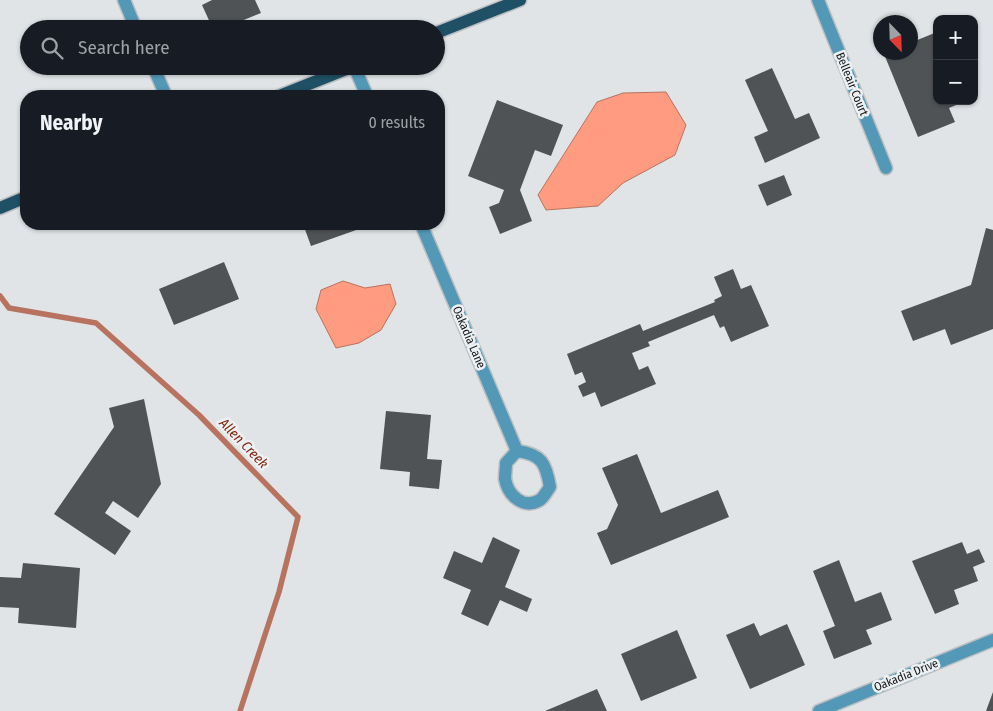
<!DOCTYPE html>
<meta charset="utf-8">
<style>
:root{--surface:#171b24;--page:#242831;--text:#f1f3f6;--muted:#9ea1a6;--line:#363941}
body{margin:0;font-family:"Fira Sans Condensed",sans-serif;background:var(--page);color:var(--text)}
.controls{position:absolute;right:15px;top:15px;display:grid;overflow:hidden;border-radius:10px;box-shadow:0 1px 4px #0004}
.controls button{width:45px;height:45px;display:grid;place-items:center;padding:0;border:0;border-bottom:1px solid var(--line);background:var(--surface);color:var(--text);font:25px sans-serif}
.compass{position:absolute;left:873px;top:15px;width:45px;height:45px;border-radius:50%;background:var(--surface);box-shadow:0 1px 4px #0004;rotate:157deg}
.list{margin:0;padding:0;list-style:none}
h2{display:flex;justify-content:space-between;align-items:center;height:65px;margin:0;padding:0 20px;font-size:21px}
h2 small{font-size:16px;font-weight:400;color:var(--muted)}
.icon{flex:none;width:28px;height:28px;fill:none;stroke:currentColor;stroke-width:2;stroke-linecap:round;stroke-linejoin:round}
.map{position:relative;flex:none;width:993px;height:711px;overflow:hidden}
.search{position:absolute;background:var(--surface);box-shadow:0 1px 4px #0004;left:20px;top:20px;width:425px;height:55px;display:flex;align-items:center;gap:12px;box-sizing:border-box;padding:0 18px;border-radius:28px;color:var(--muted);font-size:19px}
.panel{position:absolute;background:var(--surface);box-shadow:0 1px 4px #0004;left:20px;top:90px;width:425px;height:140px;border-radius:20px}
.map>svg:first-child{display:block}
.water{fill:#fe9b80;stroke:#b87360}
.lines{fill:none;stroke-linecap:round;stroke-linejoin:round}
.stream{stroke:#b87360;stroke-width:5.5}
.building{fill:#505355}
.minor-casing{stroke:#bbbfc1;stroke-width:15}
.major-casing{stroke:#bbbfc1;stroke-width:15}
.minor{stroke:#5498b7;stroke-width:12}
.major{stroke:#1f5065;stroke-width:12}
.labels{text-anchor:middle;stroke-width:5;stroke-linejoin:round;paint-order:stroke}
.street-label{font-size:12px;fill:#151617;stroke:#edf1f4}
.water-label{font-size:14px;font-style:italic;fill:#812a11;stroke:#edf1f4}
</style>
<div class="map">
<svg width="993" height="711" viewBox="0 0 993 711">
<rect width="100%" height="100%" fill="#e0e4e6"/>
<!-- water -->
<g class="water">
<polygon points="666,92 686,125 675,155 623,183 598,206 546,210 538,195 597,102 623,93"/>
<polygon points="343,281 365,288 390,284 396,304 381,330 359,343 336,348 316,309 321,290"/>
</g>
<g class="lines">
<!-- stream -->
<polyline class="stream" points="0,296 9,308 96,323 199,415 298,517 279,592 240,711"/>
</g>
<!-- building -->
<g class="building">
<polygon points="212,0 255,0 261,13 229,26 230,29 213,29 202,5"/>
<polygon points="937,32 937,101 966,101 949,108 955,122 918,137 884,54 910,52 910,43"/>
<polygon points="772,68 795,119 809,113 820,138 765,163 754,137 768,131 745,80"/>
<polygon points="497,100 563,125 551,156 535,150 520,190 532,221 500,234 489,207 499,203 504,190 468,176"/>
<polygon points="784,175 792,195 767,206 758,185"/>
<polygon points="303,224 357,224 359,229 311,246"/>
<polygon points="986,228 993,230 993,329 951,345 945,329 913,341 901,311 971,285"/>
<polygon points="224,262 239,299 174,325 159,289"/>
<polygon points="733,269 741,289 751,285 769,326 731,342 724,326 720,328 714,315 648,342 650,346 632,353 639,370 648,366 656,384 601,407 595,392 583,397 578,386 586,382 582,372 575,375 567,354 640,324 643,331 715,302 714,300 722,296 714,277"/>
<polygon points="144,399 161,484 138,518 113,501 105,513 131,531 115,555 54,514 114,427 109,408"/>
<polygon points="386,411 431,415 427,459 442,460 439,489 409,486 410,472 380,469"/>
<polygon points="637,454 661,513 718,490 729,517 611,565 597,533 607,529 618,505 602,468"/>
<polygon points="493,537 520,550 505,587 532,599 527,612 500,600 488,626 461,614 471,590 443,578 454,551 482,563"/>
<polygon points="962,542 967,554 979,549 985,562 973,567 978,581 954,590 959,604 935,614 912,561"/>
<polygon points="839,560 855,602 881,592 892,620 866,630 872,644 834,659 823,631 835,626 813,571"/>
<polygon points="23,563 80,568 76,628 18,623 19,608 0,607 0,577 21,578"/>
<polygon points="754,623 760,636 787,624 805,665 750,689 726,635"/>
<polygon points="677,630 697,678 641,701 621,654"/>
<polygon points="597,689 607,711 545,711"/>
<polygon points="993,692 993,711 986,711"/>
</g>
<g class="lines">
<!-- minor casing -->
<g class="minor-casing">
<g id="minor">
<polyline points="124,0 136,29"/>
<polyline points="818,0 886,168"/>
<polyline points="153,66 166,96"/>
<polyline points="354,66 367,96"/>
<polyline points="421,224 517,451"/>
<path d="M517 451C542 454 546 464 550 487 547 491 544 497 540 500 523 510 508 495 505 479 505 474 506 468 506 463Z"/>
<polyline points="819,711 993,640"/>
</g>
</g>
<!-- major casing -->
<g class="major-casing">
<g id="major">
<polyline points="436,33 520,0"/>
<polyline points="279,96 354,66"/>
<polyline points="0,208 26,197"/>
</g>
</g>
<!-- minor -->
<use href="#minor" class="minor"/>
<!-- major -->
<use href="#major" class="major"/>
</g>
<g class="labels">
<!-- street labels -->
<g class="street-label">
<text transform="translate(852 84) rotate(68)" y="4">Belleair Court</text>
<text transform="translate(469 337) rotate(67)" y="4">Oakadia Lane</text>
<text transform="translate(906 675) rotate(-22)" y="4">Oakadia Drive</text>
</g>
<!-- water labels -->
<g class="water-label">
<text transform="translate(244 443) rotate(46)" y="5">Allen Creek</text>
</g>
</g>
</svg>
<div class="controls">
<button>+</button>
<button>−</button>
</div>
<svg class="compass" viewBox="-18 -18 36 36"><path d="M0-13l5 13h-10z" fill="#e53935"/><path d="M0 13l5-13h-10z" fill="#9ea1a6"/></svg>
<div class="search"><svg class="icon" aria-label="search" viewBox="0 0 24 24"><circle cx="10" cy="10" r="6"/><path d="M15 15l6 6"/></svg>Search here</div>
<section class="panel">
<h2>Nearby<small>0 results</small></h2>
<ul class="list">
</ul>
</section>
</div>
